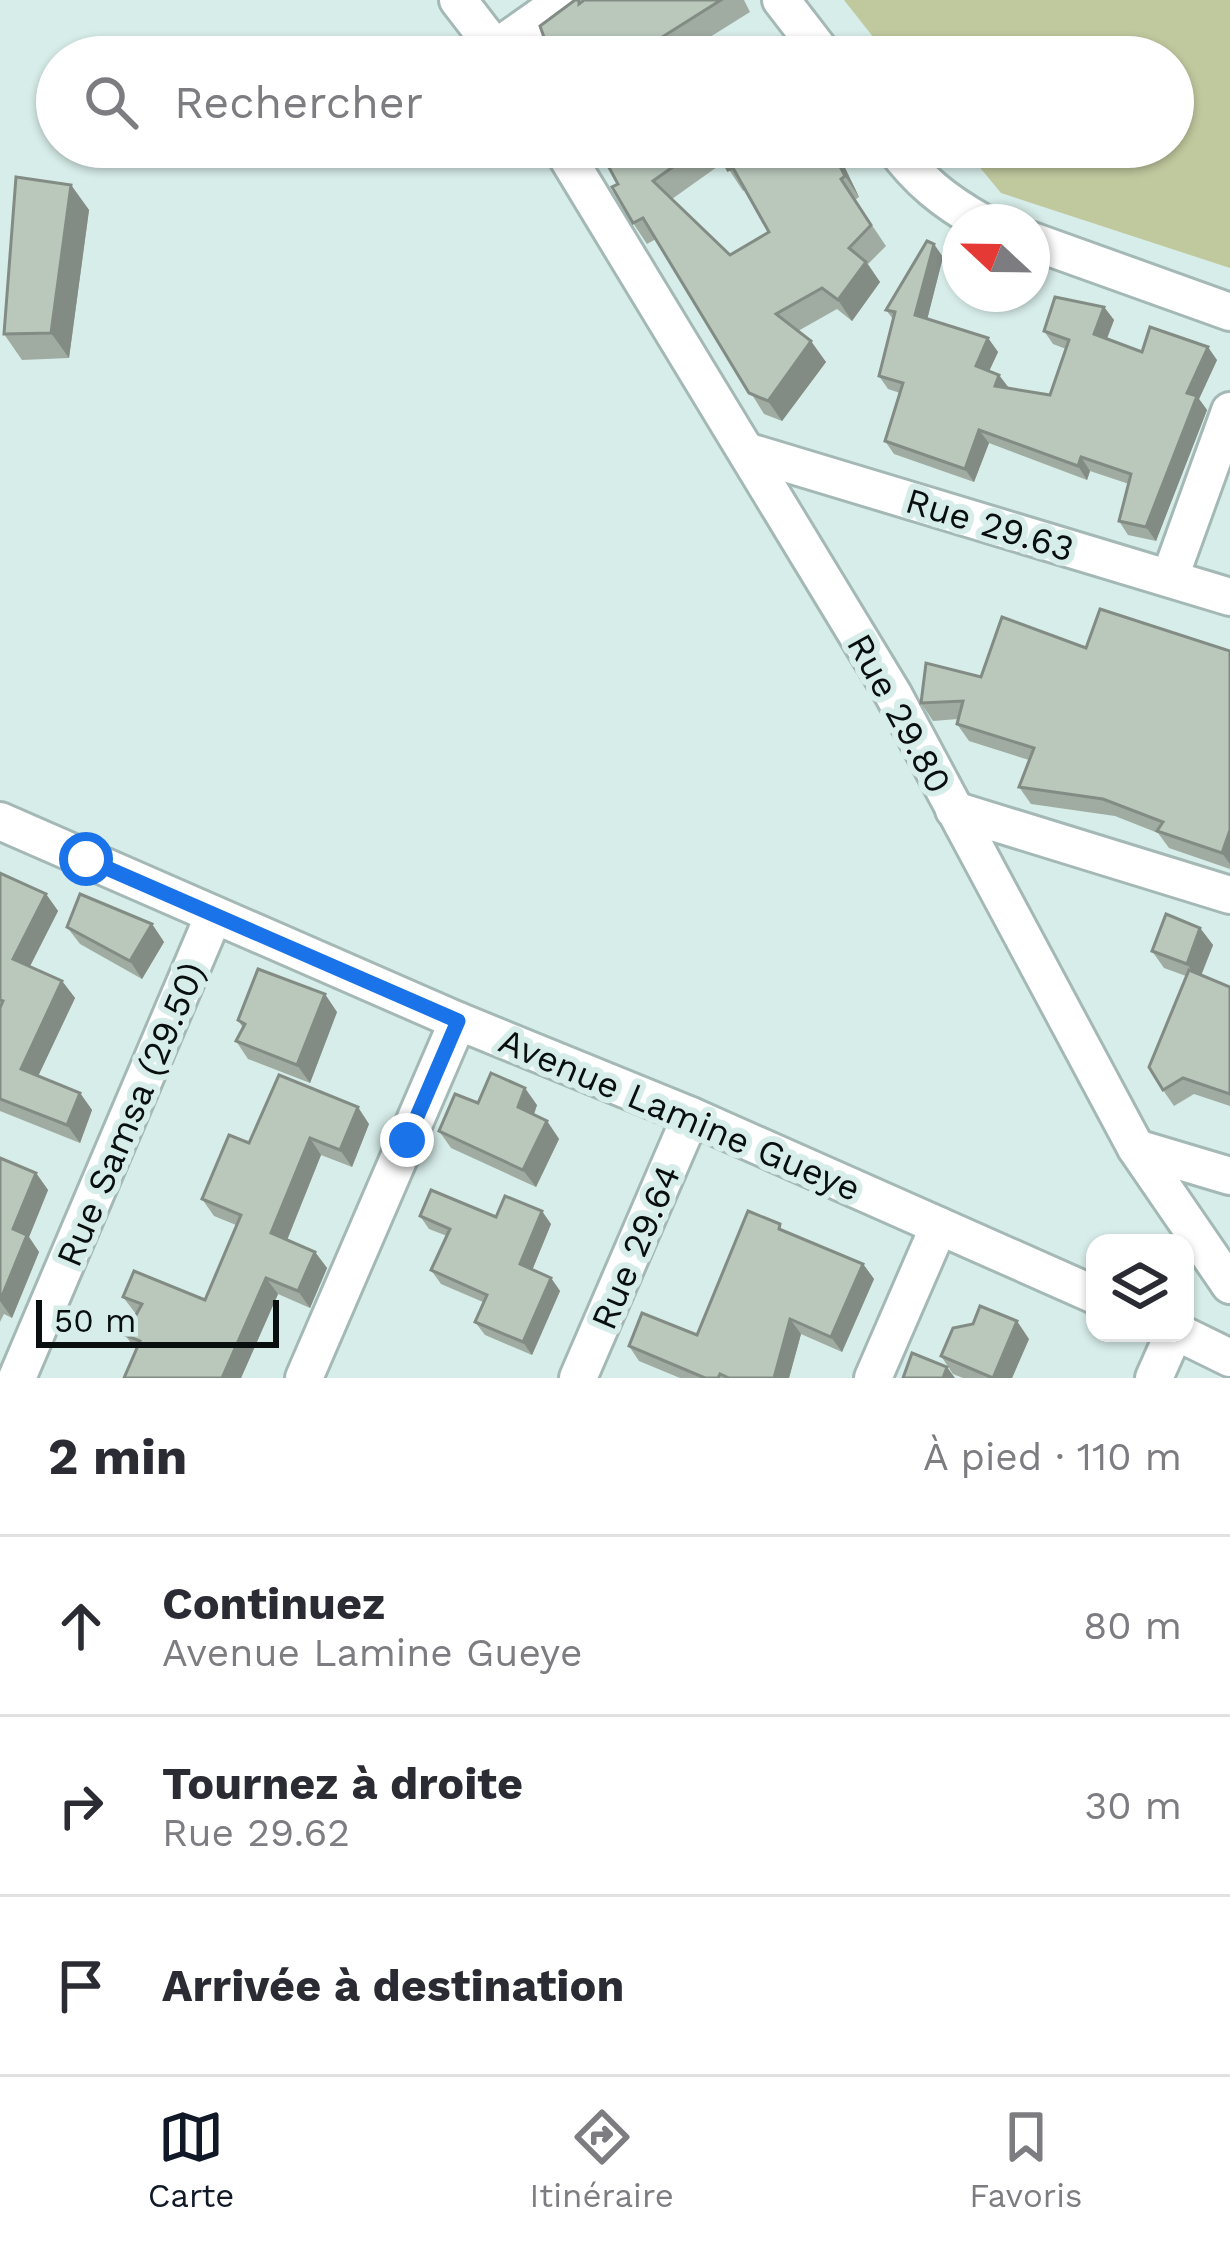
<!DOCTYPE html>
<html lang="fr">
<meta charset="utf-8">
<style>
:root{--surface:#fff;--page:#f2f2f3;--text:#2b2b33;--muted:#7c7c81;--line:#e1e1e2;--accent:#111827}
body{margin:0;font-family:"Work Sans",sans-serif;background:var(--page);color:var(--text)}
.controls{position:absolute;right:36px;bottom:36px;display:grid;overflow:hidden;border-radius:24px;box-shadow:0 3px 9px #0004}
.controls button{width:108px;height:108px;display:grid;place-items:center;padding:0;border:0;border-bottom:3px solid var(--line);background:var(--surface);color:var(--text);font:60px sans-serif}
.compass{position:absolute;left:942px;top:204px;width:108px;height:108px;border-radius:50%;background:var(--surface);box-shadow:0 3px 9px #0004;rotate:292deg}
.scale{position:absolute;left:36px;bottom:30px;width:243px;box-sizing:border-box;padding-left:12px;border:6px solid #080f0e;border-top:0;font-size:33px;line-height:42px;white-space:nowrap;color:#080f0e;-webkit-text-stroke:9px #d7ede9;paint-order:stroke}
.stop{position:absolute;width:36px;height:36px;margin:-27px;border:9px solid #1a73e8;border-radius:50%;background:#fff}
.stop.end{background:#1a73e8;border-color:#fff;box-shadow:0 3px 12px #0008}
.list{margin:0;padding:0;list-style:none}
h2{display:flex;justify-content:space-between;align-items:center;height:156px;margin:0;padding:0 48px;font-size:51px}
h2 small{font-size:39px;font-weight:400;color:var(--muted)}
.list li{display:grid;grid-template-columns:78px 1fr auto;gap:36px;align-items:center;box-sizing:border-box;height:180px;padding:0 48px;border-top:3px solid var(--line)}
.list b{display:block;font-size:45px;white-space:nowrap}
.list p{margin:0;font-size:39px;white-space:nowrap;color:var(--muted)}
.list em{font-size:39px;font-style:normal;color:var(--muted)}
.icon{flex:none;width:66px;height:66px;fill:none;stroke:currentColor;stroke-width:2;stroke-linecap:round;stroke-linejoin:round}
.map{position:relative;flex:none;width:1230px;height:1378px;overflow:hidden}
.search{position:absolute;background:var(--surface);box-shadow:0 3px 9px #0004;left:36px;right:36px;top:36px;height:132px;display:flex;align-items:center;gap:30px;box-sizing:border-box;padding:0 42px;border-radius:66px;color:var(--muted);font-size:45px}
.sheet{height:696px;background:var(--surface)}
nav{display:flex;justify-content:space-around;align-items:center;box-sizing:border-box;height:168px;border-top:3px solid var(--line);background:var(--surface);font-size:33px;color:var(--muted)}
nav a{display:grid;justify-items:center;gap:6px}
nav .on{color:var(--accent)}
.map>svg:first-child{display:block}
.green{fill:#c0c89e}
.lines{fill:none;stroke-linecap:round;stroke-linejoin:round}
.minor-casing{stroke:#a4b9b5;stroke-width:42}
.minor{stroke:#fff;stroke-width:36}
.wall{fill:#a0aca2;fill-rule:evenodd}
.shaded-wall{fill:#828c84}
.building{fill:#bac8bc;stroke:#828c84;stroke-width:3}
.route{stroke:#1a73e8;stroke-width:15}
.labels{text-anchor:middle;stroke-width:12;stroke-linejoin:round;paint-order:stroke}
.street-label{font-size:36px;fill:#080f0e;stroke:#d7ede9}
</style>
<div class="map">
<svg width="1230" height="1378" viewBox="0 0 1230 1378">
<rect width="100%" height="100%" fill="#d7ede9"/>
<!-- green -->
<polygon class="green" points="844,0 1230,0 1230,268 1001,193 963,147 1173,147 1173,57 889,57"/>
<g class="lines">
<!-- minor casing -->
<g class="minor-casing">
<g id="minor">
<polyline points="458,0 502,57"/>
<polyline points="781,0 825,57"/>
<polyline points="496,48 564,0"/>
<polyline points="561,147 893,694 1136,1148 1230,1285"/>
<path d="M894 147C919 181 944 201 981 222"/>
<polyline points="1032,241 1230,312"/>
<polyline points="749,452 1230,597"/>
<polyline points="1170,577 1230,411"/>
<polyline points="954,810 1230,895"/>
<polyline points="0,821 458,1021 691,1116 1095,1295"/>
<polyline points="1136,1148 1230,1176"/>
<polyline points="1179,1333 1230,1358"/>
<polyline points="17,1378 214,915"/>
<polyline points="304,1378 458,1021"/>
<polyline points="578,1378 691,1116"/>
<polyline points="873,1378 939,1226"/>
<polyline points="1154,1378 1174,1333"/>
</g>
</g>
<!-- minor -->
<use href="#minor" class="minor"/>
</g>
<!-- wall -->
<g class="wall">
<polygon points="575,0 582,2 584,0 744,0 750,12 678,57 551,57"/>
<path d="M598 147H835L859 197 855 200 886 246 868 264 880 282 852 321 837 309 798 331 826 362 782 421 764 414 656 239 647 244 633 223 618 184ZM724 162 743 191 745 190 769 232 730 255 672 199Z"/>
<polygon points="71,185 89,210 69,358 22,360 4,334"/>
<polygon points="943,257 927,319 988,338 998,352 989,371 1009,388 1050,395 1066,349 1053,344 1044,331 1104,307 1114,320 1107,339 1142,352 1217,360 1199,399 1207,410 1156,541 1128,535 1119,521 1129,484 1090,471 1087,480 989,443 974,482 894,454 885,441 900,393 888,389 879,376 893,319 886,310"/>
<polygon points="1086,648 1230,651 1230,869 1169,848 1158,833 1115,816 1031,804 1019,787 1029,760 969,741 957,724 958,719 933,721 921,703 981,677"/>
<polygon points="0,873 46,894 58,911 30,966 62,981 75,998 38,1076 80,1093 92,1110 80,1143 0,1111"/>
<polygon points="152,924 164,942 142,979 80,944 67,927"/>
<polygon points="1200,928 1213,945 1201,975 1230,987 1230,1106 1194,1094 1174,1106 1163,1090 1186,976 1164,968 1152,951"/>
<polygon points="337,1012 310,1083 248,1059 236,1041 243,1028 238,1020"/>
<polygon points="478,1103 537,1105 534,1115 547,1121 559,1139 536,1187 451,1148 439,1131"/>
<polygon points="369,1124 352,1167 321,1155 287,1240 315,1252 327,1268 310,1308 278,1294 241,1378 124,1378 136,1350 125,1335 136,1314 123,1297 205,1300 236,1225 214,1216 202,1199 249,1143"/>
<polygon points="0,1158 36,1173 48,1190 29,1237 39,1252 12,1318 4,1314 0,1322"/>
<polygon points="420,1216 496,1217 551,1224 532,1270 551,1278 560,1291 532,1355 485,1335 475,1322 483,1302 441,1284 431,1270 447,1236 429,1229"/>
<polygon points="785,1232 863,1264 874,1279 842,1352 801,1334 789,1378 680,1378 639,1361 629,1346 697,1335"/>
<polygon points="1029,1339 1012,1378 963,1378 953,1374 941,1356"/>
</g>
<!-- shaded-wall -->
<g class="shaded-wall">
<polygon points="830,147 835,147 859,197 845,176"/>
<polygon points="71,185 89,210 69,358 51,333"/>
<polygon points="934,244 943,257 925,328 915,315"/>
<polygon points="866,262 880,282 852,321 838,300"/>
<polygon points="1104,307 1114,320 1103,348 1094,334"/>
<polygon points="988,338 998,352 985,380 976,366"/>
<polygon points="811,341 826,362 782,421 768,401"/>
<polygon points="1208,347 1217,360 1199,399 1207,410 1156,541 1146,527 1187,393"/>
<polygon points="999,375 1009,388 995,386"/>
<polygon points="979,430 989,443 974,482 965,469"/>
<polygon points="1081,457 1090,471 1087,480 1078,466"/>
<polygon points="1230,830 1230,864 1222,853"/>
<polygon points="46,894 58,911 25,976 13,959"/>
<polygon points="152,924 164,942 142,979 130,961"/>
<polygon points="1200,928 1213,945 1199,981 1187,964"/>
<polygon points="62,981 75,998 33,1087 21,1069"/>
<polygon points="325,994 337,1012 310,1083 297,1065"/>
<polygon points="525,1088 537,1105 530,1124 518,1107"/>
<polygon points="80,1093 92,1110 80,1143 67,1125"/>
<polygon points="358,1107 369,1124 352,1167 340,1150"/>
<polygon points="547,1121 559,1139 536,1187 523,1170"/>
<polygon points="310,1138 321,1155 283,1250 271,1233"/>
<polygon points="36,1173 48,1190 29,1237 39,1252 12,1318 0,1301 13,1229"/>
<polygon points="542,1211 551,1224 529,1278 520,1264"/>
<polygon points="315,1252 327,1268 310,1308 298,1291"/>
<polygon points="863,1264 874,1279 842,1352 831,1337"/>
<polygon points="266,1278 278,1294 241,1378 222,1378"/>
<polygon points="551,1278 560,1291 532,1355 523,1342"/>
<polygon points="790,1319 801,1334 789,1378 774,1378"/>
<polygon points="1017,1321 1029,1339 1012,1378 993,1378"/>
<polygon points="947,1367 955,1378 943,1378"/>
</g>
<!-- building -->
<g class="building">
<polygon points="575,0 579,0 579,4 584,0 721,0 648,46 654,57 551,57 540,26"/>
<polygon points="598,147 701,147 653,181 730,255 769,232 733,168 728,170 716,147 830,147 845,176 841,179 871,225 849,248 866,262 838,300 822,288 776,314 811,341 768,401 749,393 643,218 633,223 612,187 618,184"/>
<polygon points="16,177 71,185 51,333 4,334"/>
<polygon points="927,241 934,244 915,315 988,338 976,366 999,375 995,386 1050,395 1069,340 1044,331 1055,297 1104,307 1094,334 1142,352 1150,327 1208,347 1187,393 1197,396 1146,527 1119,521 1131,474 1081,457 1078,466 979,430 965,469 885,441 903,383 879,376 895,312 886,310"/>
<polygon points="1100,609 1230,651 1230,830 1222,853 1157,831 1163,822 1103,799 1019,787 1034,748 957,724 963,701 921,703 926,663 981,677 1002,617 1086,648"/>
<polygon points="0,873 46,894 13,959 62,981 21,1069 80,1093 67,1125 0,1099 0,1008 3,1001 0,1000"/>
<polygon points="80,894 152,924 130,961 67,927"/>
<polygon points="1166,914 1200,928 1187,964 1152,951"/>
<polygon points="258,969 325,994 297,1065 236,1041 245,1024 238,1020"/>
<polygon points="1189,970 1230,987 1230,1094 1183,1078 1163,1090 1149,1067"/>
<polygon points="491,1073 525,1088 518,1107 547,1121 523,1170 439,1131 455,1094 478,1103"/>
<polygon points="279,1075 358,1107 340,1150 310,1138 271,1233 315,1252 298,1291 266,1278 222,1378 124,1378 140,1341 125,1335 142,1304 123,1297 134,1271 205,1300 241,1215 202,1199 229,1135 249,1143"/>
<polygon points="0,1158 36,1173 13,1229 27,1235 0,1301"/>
<polygon points="431,1190 496,1217 505,1196 542,1211 520,1264 551,1278 523,1342 475,1322 487,1295 431,1270 450,1229 420,1216"/>
<polygon points="748,1211 780,1224 779,1229 863,1264 831,1337 790,1319 774,1378 729,1378 720,1374 718,1378 705,1378 629,1346 642,1313 697,1335"/>
<polygon points="980,1306 1017,1321 993,1378 941,1356 953,1328 973,1324"/>
<polygon points="912,1353 947,1367 943,1378 903,1378"/>
</g>
<g class="lines">
<!-- route -->
<polyline class="route" points="86,859 458,1021 407,1140"/>
</g>
<g class="labels">
<!-- street labels -->
<g class="street-label">
<text transform="translate(990 524) rotate(17)" y="13">Rue 29.63</text>
<text transform="translate(900 713) rotate(61)" y="13">Rue 29.80</text>
<text transform="translate(130 1114) rotate(-67)" y="13">Rue Samsa (29.50)</text>
<text transform="translate(680 1114) rotate(23)" y="13">Avenue Lamine Gueye</text>
<text transform="translate(635 1247) rotate(-67)" y="13">Rue 29.64</text>
</g>
</g>
</svg>
<div class="controls">
<button><svg class="icon" aria-label="layers" viewBox="0 0 24 24"><path d="M12 4l9 5-9 5-9-5zM3 14l9 5 9-5"/></svg></button>
</div>
<svg class="compass" viewBox="-18 -18 36 36"><path d="M0-13l5 13h-10z" fill="#e53935"/><path d="M0 13l5-13h-10z" fill="#7c7c81"/></svg>
<div class="scale">50 m</div>
<div class="stop" style="left:86px;top:859px"></div>
<div class="stop end" style="left:407px;top:1140px"></div>
<div class="search"><svg class="icon" aria-label="search" viewBox="0 0 24 24"><circle cx="10" cy="10" r="6"/><path d="M15 15l6 6"/></svg>Rechercher</div>
</div>
<section class="sheet">
<h2>2 min<small>À pied · 110 m</small></h2>
<ul class="list">
<li><svg class="icon" aria-label="ahead" viewBox="0 0 24 24"><path d="M12 20V5M6 11l6-6 6 6"/></svg><div><b>Continuez</b><p>Avenue Lamine Gueye</p></div><em>80 m</em></li>
<li><svg class="icon" aria-label="right" viewBox="0 0 24 24"><path d="M7 20v-9h11M14 6l5 5-5 5"/></svg><div><b>Tournez à droite</b><p>Rue 29.62</p></div><em>30 m</em></li>
<li><svg class="icon" aria-label="arrive" viewBox="0 0 24 24"><path d="M6 21V4h12l-3 4 3 4H6"/></svg><div><b>Arrivée à destination</b></div></li>
</ul>
</section>
<nav>
<a class="on"><svg class="icon" aria-label="map" viewBox="0 0 24 24"><path d="M3 6l6-2 6 2 6-2v14l-6 2-6-2-6 2zM9 4v14M15 6v14"/></svg>Carte</a>
<a><svg class="icon" aria-label="directions" viewBox="0 0 24 24"><path d="M12 3l9 9-9 9-9-9zM9 14v-3h6M13 9l2 2-2 2"/></svg>Itinéraire</a>
<a><svg class="icon" aria-label="saved" viewBox="0 0 24 24"><path d="M7 4h10v16l-5-4-5 4z"/></svg>Favoris</a>
</nav>
